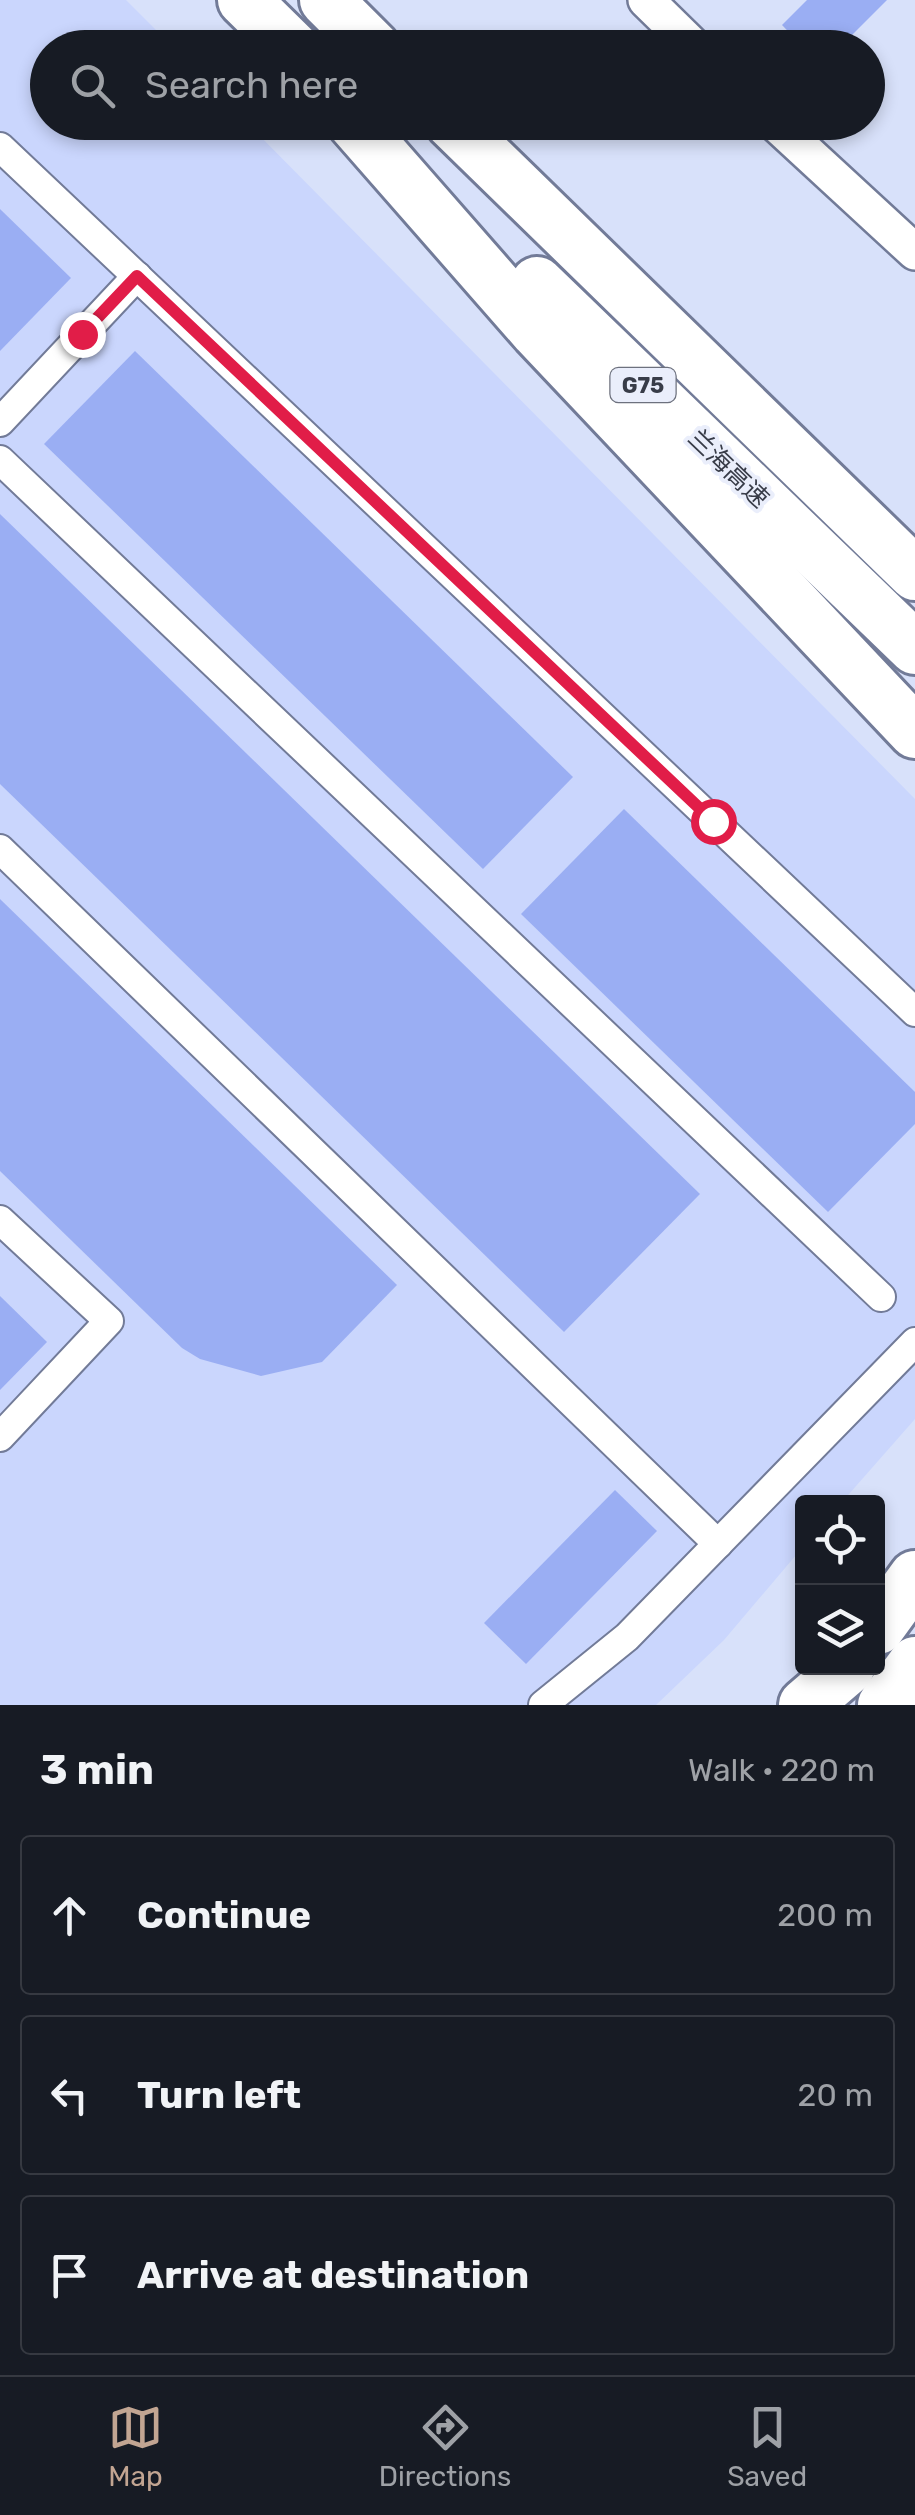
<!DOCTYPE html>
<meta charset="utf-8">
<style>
:root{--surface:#171b24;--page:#242831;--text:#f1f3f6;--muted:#9ea1a6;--line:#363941;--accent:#c2a592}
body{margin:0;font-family:Rubik,"Noto Sans SC",sans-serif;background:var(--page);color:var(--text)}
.controls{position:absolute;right:30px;bottom:30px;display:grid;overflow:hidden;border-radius:10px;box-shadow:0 5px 15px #0003}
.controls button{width:90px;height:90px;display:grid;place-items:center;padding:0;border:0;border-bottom:2px solid var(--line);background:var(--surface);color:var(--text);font:50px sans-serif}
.stop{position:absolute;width:30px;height:30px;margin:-22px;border:8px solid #e11d48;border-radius:50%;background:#fff}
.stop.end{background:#e11d48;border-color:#fff;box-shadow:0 2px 10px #0008}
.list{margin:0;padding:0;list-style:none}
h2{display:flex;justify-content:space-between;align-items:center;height:130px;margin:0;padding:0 40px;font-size:42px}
h2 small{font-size:32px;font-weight:400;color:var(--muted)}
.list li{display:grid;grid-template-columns:65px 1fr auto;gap:30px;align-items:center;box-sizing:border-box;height:160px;margin:0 20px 20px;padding:0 20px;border:2px solid var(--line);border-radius:10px}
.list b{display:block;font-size:38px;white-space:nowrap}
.list em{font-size:32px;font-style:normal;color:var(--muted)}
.icon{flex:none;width:55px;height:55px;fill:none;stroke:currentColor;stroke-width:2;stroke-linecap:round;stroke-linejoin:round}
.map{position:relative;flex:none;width:915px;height:1705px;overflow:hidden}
.search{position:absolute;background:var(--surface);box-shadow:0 5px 15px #0003;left:30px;right:30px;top:30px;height:110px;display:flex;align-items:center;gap:25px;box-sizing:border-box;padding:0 35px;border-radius:55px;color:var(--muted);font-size:38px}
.sheet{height:670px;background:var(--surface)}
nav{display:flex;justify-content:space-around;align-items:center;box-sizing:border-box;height:140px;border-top:2px solid var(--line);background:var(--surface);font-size:28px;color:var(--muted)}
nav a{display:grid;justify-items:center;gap:5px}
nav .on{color:var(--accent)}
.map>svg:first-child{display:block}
.built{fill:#cad6fd}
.building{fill:#9aaef3}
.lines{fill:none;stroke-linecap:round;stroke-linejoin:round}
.minor-casing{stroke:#727b98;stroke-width:32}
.tertiary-casing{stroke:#727b98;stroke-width:40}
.motorway-casing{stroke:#727b98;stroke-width:58}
.minor{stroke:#fff;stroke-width:28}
.tertiary{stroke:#fff;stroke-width:35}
.motorway{stroke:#fff;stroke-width:52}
.route{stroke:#e11d48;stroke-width:12}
.labels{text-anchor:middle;stroke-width:8;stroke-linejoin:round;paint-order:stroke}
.shield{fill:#eaeefb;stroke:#6d717e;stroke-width:2.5}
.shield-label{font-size:22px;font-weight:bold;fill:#383c48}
.street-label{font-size:25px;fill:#383c48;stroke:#eaeefb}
</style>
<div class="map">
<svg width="915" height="1705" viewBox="0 0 915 1705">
<rect width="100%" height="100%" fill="#d8e1fa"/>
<!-- built -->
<polygon class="built" points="0,0 126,0 173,47 48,48 48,122 247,123 915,799 915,1419 842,1502 802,1502 802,1548 724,1640 656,1705 0,1705"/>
<!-- building -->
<g class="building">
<polygon points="807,0 887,0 839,48 804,48 782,25"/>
<polygon points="0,209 71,278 0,351"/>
<polygon points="135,351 573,777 483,869 44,444"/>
<polygon points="0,514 700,1194 564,1332 0,784"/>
<polygon points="624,809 915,1092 915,1124 828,1212 521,914"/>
<polygon points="0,899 397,1285 322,1362 261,1376 200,1359 182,1348 0,1171"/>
<polygon points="0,1296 47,1342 0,1390"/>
<polygon points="615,1490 657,1531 526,1664 484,1623"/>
</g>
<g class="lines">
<!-- minor casing -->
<g class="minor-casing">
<g id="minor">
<polyline points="0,147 915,1012"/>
<polyline points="0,422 137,276"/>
<polyline points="0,460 881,1297"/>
<polyline points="0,849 718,1544"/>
<polyline points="0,1220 109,1321 0,1437"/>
<polyline points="543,1705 627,1637 915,1342"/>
</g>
</g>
<!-- tertiary casing -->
<g class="tertiary-casing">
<g id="tertiary">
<polyline points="646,0 695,48"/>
<polyline points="774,122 915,252"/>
</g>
</g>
<!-- motorway casing -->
<g class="motorway-casing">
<g id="motorway">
<polyline points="244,0 293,48"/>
<polyline points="326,0 374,48"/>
<polyline points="353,122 537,332 915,732"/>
<polyline points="451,122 915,574"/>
<polyline points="537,283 915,648"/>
<polyline points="878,1628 915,1577"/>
<polyline points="805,1705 848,1668"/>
<polyline points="884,1705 915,1663"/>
</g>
</g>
<!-- minor -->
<use href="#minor" class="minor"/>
<!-- tertiary -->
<use href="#tertiary" class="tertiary"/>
<!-- motorway -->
<use href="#motorway" class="motorway"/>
</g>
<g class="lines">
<!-- route -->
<polyline class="route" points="82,334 137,276 713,821"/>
</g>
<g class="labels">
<!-- shield labels -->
<rect class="shield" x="610.5" y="368" width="65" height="34" rx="8"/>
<g class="shield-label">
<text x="643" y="393">G75</text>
</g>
<!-- street labels -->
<g class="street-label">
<text transform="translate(729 468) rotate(44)" y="9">兰海高速</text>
</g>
</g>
</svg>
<div class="controls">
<button><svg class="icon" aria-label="locate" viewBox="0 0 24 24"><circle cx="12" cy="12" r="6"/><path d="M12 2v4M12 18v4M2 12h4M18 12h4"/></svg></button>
<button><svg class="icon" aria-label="layers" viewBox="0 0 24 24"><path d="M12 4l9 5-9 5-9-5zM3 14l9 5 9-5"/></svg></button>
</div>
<div class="stop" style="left:713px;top:821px"></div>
<div class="stop end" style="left:82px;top:334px"></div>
<div class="search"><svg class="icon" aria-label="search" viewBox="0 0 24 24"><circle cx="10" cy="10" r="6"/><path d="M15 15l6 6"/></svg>Search here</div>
</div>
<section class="sheet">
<h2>3 min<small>Walk · 220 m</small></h2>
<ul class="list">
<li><svg class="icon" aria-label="ahead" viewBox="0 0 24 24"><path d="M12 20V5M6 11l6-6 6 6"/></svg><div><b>Continue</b></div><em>200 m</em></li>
<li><svg class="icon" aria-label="left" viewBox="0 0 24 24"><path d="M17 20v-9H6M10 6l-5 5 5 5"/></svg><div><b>Turn left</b></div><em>20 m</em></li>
<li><svg class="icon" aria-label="arrive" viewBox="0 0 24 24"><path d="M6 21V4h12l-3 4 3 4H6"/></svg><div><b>Arrive at destination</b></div></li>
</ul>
</section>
<nav>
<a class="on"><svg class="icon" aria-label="map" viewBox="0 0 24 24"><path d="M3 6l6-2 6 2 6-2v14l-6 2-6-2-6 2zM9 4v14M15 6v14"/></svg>Map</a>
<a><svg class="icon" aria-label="directions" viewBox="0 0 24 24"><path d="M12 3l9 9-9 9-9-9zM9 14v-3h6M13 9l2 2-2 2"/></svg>Directions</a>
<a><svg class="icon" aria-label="saved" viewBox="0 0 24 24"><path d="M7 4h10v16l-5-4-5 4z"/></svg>Saved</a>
</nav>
